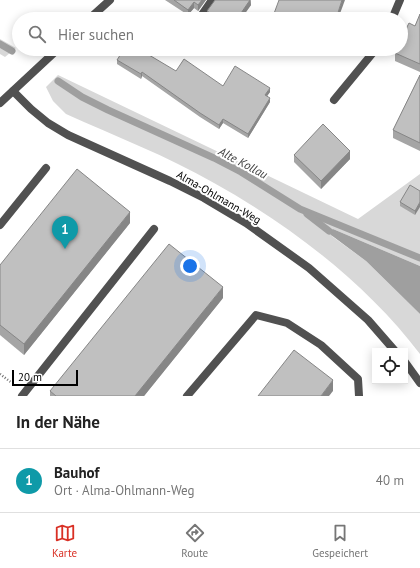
<!DOCTYPE html>
<html lang="de">
<meta charset="utf-8">
<style>
:root{--surface:#fff;--page:#f2f2f2;--text:#222;--muted:#767676;--line:#e0e0e0;--accent:#d93025}
body{margin:0;font-family:"PT Sans",sans-serif;background:var(--page);color:var(--text)}
.controls{position:absolute;right:12px;bottom:12px;display:grid;overflow:hidden;border-radius:0px;box-shadow:0 2px 10px #0003}
.controls button{width:36px;height:36px;display:grid;place-items:center;padding:0;border:0;border-bottom:1px solid var(--line);background:var(--surface);color:var(--text);font:20px sans-serif}
.scale{position:absolute;left:12px;bottom:10px;width:66px;box-sizing:border-box;padding-left:4px;border:2px solid #000;border-top:0;font-size:11px;line-height:14px;white-space:nowrap;color:#000;-webkit-text-stroke:3px #fff;paint-order:stroke}
.you{position:absolute;left:190px;top:266px;width:14px;height:14px;margin:-10px;border:3px solid #fff;border-radius:50%;background:#1a73e8;box-shadow:0 0 0 6px #1a73e833}
.badge{display:grid;place-items:center;width:26px;height:26px;border-radius:50%;background:var(--accent);color:#fff;font-size:13px;font-weight:700}
.pin{position:absolute;translate:-50% -33px;filter:drop-shadow(0 1px 2px #0008)}
.pin::after{content:'';position:absolute;top:21px;width:14px;height:12px;background:inherit;clip-path:polygon(0 0,100% 0,50% 100%)}
.list{margin:0;padding:0;list-style:none}
h2{display:flex;justify-content:space-between;align-items:center;height:52px;margin:0;padding:0 16px;font-size:17px}
h2 small{font-size:13px;font-weight:400;color:var(--muted)}
.list li{display:grid;grid-template-columns:26px 1fr auto;gap:12px;align-items:center;box-sizing:border-box;height:64px;padding:0 16px;border-top:1px solid var(--line)}
.list b{display:block;font-size:15px;white-space:nowrap}
.list p{margin:0;font-size:13px;white-space:nowrap;color:var(--muted)}
.list em{font-size:13px;font-style:normal;color:var(--muted)}
.icon{flex:none;width:22px;height:22px;fill:none;stroke:currentColor;stroke-width:2;stroke-linecap:round;stroke-linejoin:round}
.map{position:relative;flex:none;width:420px;height:396px;overflow:hidden}
.search{position:absolute;background:var(--surface);box-shadow:0 2px 10px #0003;left:12px;right:12px;top:12px;height:44px;display:flex;align-items:center;gap:10px;box-sizing:border-box;padding:0 14px;border-radius:22px;color:var(--muted);font-size:15px}
.sheet{height:116px;background:var(--surface)}
nav{display:flex;justify-content:space-around;align-items:center;box-sizing:border-box;height:56px;border-top:1px solid var(--line);background:var(--surface);font-size:11px;color:var(--muted)}
nav a{display:grid;justify-items:center;gap:2px}
nav .on{color:var(--accent)}
.map>svg:first-child{display:block}
.green{fill:#d8d8d8}
.water{fill:#9f9f9f}
.lines{fill:none;stroke-linecap:round;stroke-linejoin:round}
.stream{stroke:#9f9f9f;stroke-width:7}
.path{stroke:#737373;stroke-width:2.5;stroke-dasharray:1 2;stroke-linecap:butt}
.service{stroke:#515151;stroke-width:8}
.minor{stroke:#515151;stroke-width:8}
.wall{fill:#a5a5a5}
.shaded-wall{fill:#868686}
.building{fill:#c0c0c0;stroke:#868686}
.labels{text-anchor:middle;stroke-width:4;stroke-linejoin:round;paint-order:stroke}
.street-label{font-size:11px;fill:#000;stroke:#fff}
.water-label{font-size:12px;font-style:italic;fill:#404040;stroke:#fff}
</style>
<div class="map">
<svg width="420" height="396" viewBox="0 0 420 396">
<rect width="100%" height="100%" fill="#fff"/>
<!-- green -->
<g class="green">
<polygon points="0,39 16,48 5,57 0,54"/>
<path d="M58 75 358 219 420 174V266L333 229 330 230 329 232 333 237 366 261 420 314V354C367 284 290 225 214 183 167 156 115 136 66 114L53 101 46 87Z"/>
</g>
<!-- water -->
<polygon class="water" points="333,229 420,266 420,314 366,261 331,235 329,231"/>
<g class="lines">
<!-- stream -->
<g class="stream">
<polyline points="0,44 12,51"/>
<polyline points="58,81 82,97 108,110 214,158 241,172 300,209 420,258"/>
<polyline points="307,214 329,231"/>
</g>
<!-- path -->
<polyline class="path" points="0,374 12,383"/>
<!-- service -->
<g class="service">
<polyline points="199,19 212,0"/>
<polyline points="0,225 46,168"/>
<polyline points="22,396 154,229"/>
<polyline points="187,396 256,315 287,323 321,345 358,379 359,396"/>
</g>
<!-- minor -->
<g class="minor">
<polyline points="89,19 110,0"/>
<polyline points="392,19 400,0"/>
<polyline points="13,91 31,109 48,123 68,135 170,181 204,198 246,223 309,268 368,320 395,351"/>
<polyline points="334,100 376,49"/>
<polyline points="0,103 58,49"/>
<polyline points="405,362 420,383"/>
</g>
</g>
<!-- wall -->
<g class="wall">
<polygon points="165,0 206,0 198,11 194,8 188,15"/>
<polygon points="251,0 251,5 241,19 210,19 207,17 207,11"/>
<polygon points="420,14 420,72 395,61 395,53 415,26"/>
<polygon points="117,60 176,71 223,86 270,92 267,96 270,102 248,138 223,123 219,129 200,117 142,76 141,79 117,64"/>
<polygon points="420,75 420,151 393,138 393,130"/>
<polygon points="294,155 350,159 321,189 294,162"/>
<polygon points="420,191 415,215 400,206 400,202"/>
<polygon points="130,223 24,355 0,335 0,265"/>
<polygon points="223,298 144,396 50,396 50,391"/>
</g>
<!-- shaded-wall -->
<g class="shaded-wall">
<polygon points="202,0 206,0 198,11 198,5"/>
<polygon points="250,0 251,5 241,19 237,19"/>
<polygon points="342,0 345,0 338,19 336,19"/>
<polygon points="194,2 194,8 188,15 188,10"/>
<polygon points="142,72 142,76 141,79 141,74"/>
<polygon points="270,88 270,92 265,99 265,95"/>
<polygon points="270,98 270,102 248,138 248,134"/>
<polygon points="223,119 223,123 219,129 219,125"/>
<polygon points="350,151 350,159 321,189 321,181"/>
<polygon points="420,202 420,207 415,215 415,211"/>
<polygon points="130,212 130,223 24,355 24,344"/>
<polygon points="223,287 223,298 144,396 135,396"/>
<polygon points="333,380 333,391 329,396 321,396"/>
</g>
<!-- building -->
<g class="building">
<polygon points="174,0 202,0 198,5 194,2 188,10"/>
<polygon points="215,0 250,0 237,19 219,19 207,11"/>
<polygon points="279,0 342,0 336,19 272,19"/>
<polygon points="420,14 420,64 395,53 396,49 401,49 401,39 409,23 415,26"/>
<polygon points="124,49 139,49 176,71 184,59 223,86 235,66 270,88 265,95 270,98 248,134 223,119 219,125 200,113 142,72 141,74 117,60"/>
<polygon points="420,75 420,143 393,130"/>
<polygon points="323,124 350,151 321,181 294,155"/>
<polygon points="77,169 130,212 24,344 0,325 0,265"/>
<polygon points="410,185 420,191 420,202 415,211 400,202"/>
<polygon points="169,244 223,287 135,396 56,396 50,391"/>
<polygon points="294,350 333,380 321,396 258,396"/>
</g>
<g class="labels">
<!-- street labels -->
<g class="street-label">
<text transform="translate(219 197) rotate(30)" y="4">Alma-Ohlmann-Weg</text>
</g>
<!-- water labels -->
<g class="water-label">
<text transform="translate(243 163) rotate(28)" y="4">Alte Kollau</text>
</g>
</g>
</svg>
<div class="controls">
<button><svg class="icon" aria-label="locate" viewBox="0 0 24 24"><circle cx="12" cy="12" r="6"/><path d="M12 2v4M12 18v4M2 12h4M18 12h4"/></svg></button>
</div>
<div class="scale">20 m</div>
<div class="you"></div>
<div class="pin badge" style="left:65px;top:249px;background:#0f9aa8">1</div>
<div class="search"><svg class="icon" aria-label="search" viewBox="0 0 24 24"><circle cx="10" cy="10" r="6"/><path d="M15 15l6 6"/></svg>Hier suchen</div>
</div>
<section class="sheet">
<h2>In der Nähe<small></small></h2>
<ul class="list">
<li><span class="badge" style="background:#0f9aa8">1</span><div><b>Bauhof</b><p>Ort · Alma-Ohlmann-Weg</p></div><em>40 m</em></li>
</ul>
</section>
<nav>
<a class="on"><svg class="icon" aria-label="map" viewBox="0 0 24 24"><path d="M3 6l6-2 6 2 6-2v14l-6 2-6-2-6 2zM9 4v14M15 6v14"/></svg>Karte</a>
<a><svg class="icon" aria-label="directions" viewBox="0 0 24 24"><path d="M12 3l9 9-9 9-9-9zM9 14v-3h6M13 9l2 2-2 2"/></svg>Route</a>
<a><svg class="icon" aria-label="saved" viewBox="0 0 24 24"><path d="M7 4h10v16l-5-4-5 4z"/></svg>Gespeichert</a>
</nav>
